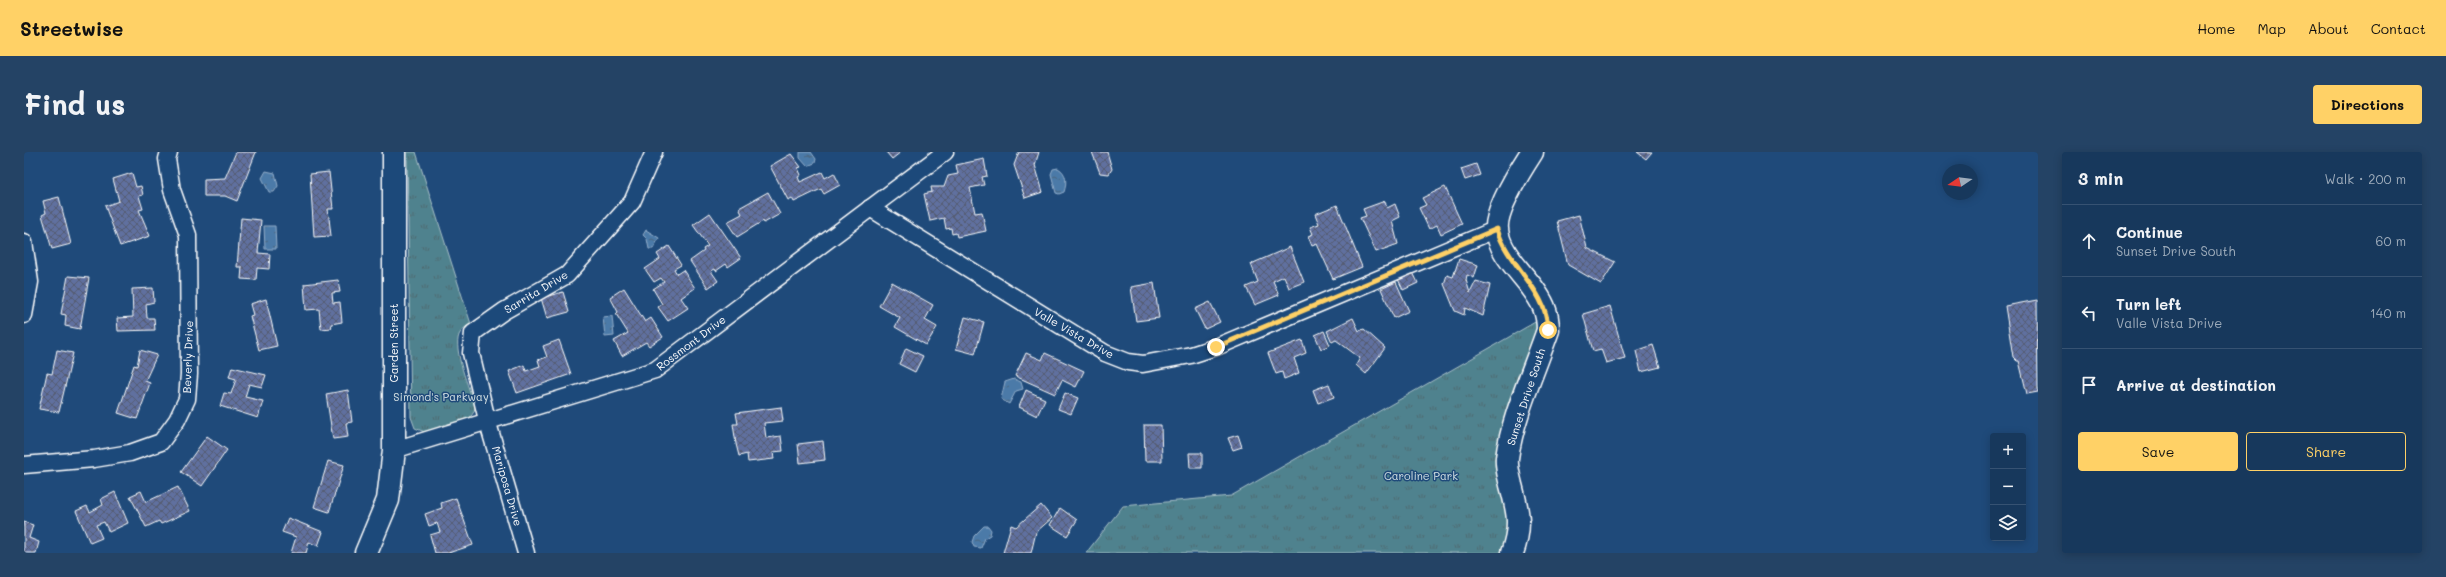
<!DOCTYPE html>
<meta charset="utf-8">
<style>
:root{--surface:#17385c;--page:#244365;--text:#f1f3f6;--muted:#9eacbb;--line:#365272;--accent:#ffd166}
body{margin:0;font-family:Mali,sans-serif;background:var(--page);color:var(--text)}
.controls{position:absolute;right:12px;bottom:12px;display:grid;overflow:hidden;border-radius:4px;box-shadow:0 2px 10px #0003}
.controls button{width:36px;height:36px;display:grid;place-items:center;padding:0;border:0;border-bottom:1px solid var(--line);background:var(--surface);color:var(--text);font:20px sans-serif}
.compass{position:absolute;left:1918px;top:12px;width:36px;height:36px;border-radius:50%;background:var(--surface);box-shadow:0 2px 10px #0003;rotate:257deg}
.stop{position:absolute;width:12px;height:12px;margin:-9px;border:3px solid #ffd166;border-radius:50%;background:#fff}
.stop.end{background:#ffd166;border-color:#fff;box-shadow:0 1px 4px #0008}
.list{margin:0;padding:0;list-style:none}
h2{display:flex;justify-content:space-between;align-items:center;height:52px;margin:0;padding:0 16px;font-size:17px}
h2 small{font-size:13px;font-weight:400;color:var(--muted)}
.list li{display:grid;grid-template-columns:26px 1fr auto;gap:12px;align-items:center;box-sizing:border-box;height:72px;padding:0 16px;border-top:1px solid var(--line)}
.list b{display:block;font-size:15px;white-space:nowrap}
.list p{margin:0;font-size:13px;white-space:nowrap;color:var(--muted)}
.list em{font-size:13px;font-style:normal;color:var(--muted)}
.actions{display:flex;gap:8px;padding:12px 16px}
.actions a{flex:1;padding:9px 0;border:1px solid var(--accent);border-radius:4px;text-align:center;font-size:14px;color:var(--accent)}
.actions .main{background:var(--accent);color:#111}
.icon{flex:none;width:22px;height:22px;fill:none;stroke:currentColor;stroke-width:2;stroke-linecap:round;stroke-linejoin:round}
.map{position:relative;flex:none;width:2014px;height:401px;overflow:hidden;border-radius:4px}
header{display:flex;align-items:center;gap:24px;box-sizing:border-box;height:56px;padding:0 20px;background:var(--accent);color:#111}
header strong{font-size:19px}
nav{display:flex;gap:22px;margin-inline-start:auto;font-size:14px}
.intro{display:flex;align-items:center;justify-content:space-between;box-sizing:border-box;height:96px;padding:0 24px}
h1{margin:0;font-size:28px}
.button{padding:10px 18px;border-radius:4px;background:var(--accent);color:#111;font-size:14px;font-weight:700}
main{display:flex;gap:24px;padding:0 24px}
aside{flex:1;background:var(--surface);border-radius:4px;box-shadow:0 2px 10px #0003}
.map>svg:first-child{display:block}
.park{fill:url(#park-tufts);stroke:#a8c0c6}
.water{fill:url(#water-ripples);stroke:#94afcb}
.building{fill:url(#building-cross-hatch);stroke:#fff}
.lines{fill:none;stroke-linecap:round;stroke-linejoin:round}
.street-casing{stroke:#fff;stroke-width:19}
.secondary-casing{stroke:#fff;stroke-width:25}
.street{stroke:#1f4a7a;stroke-width:16}
.secondary{stroke:#1f4a7a;stroke-width:22}
.route{stroke:#ffd166;stroke-width:5}
.labels{text-anchor:middle;stroke-width:3;stroke-linejoin:round;paint-order:stroke}
.street-label{font-size:11px;fill:#fff;stroke:#1f4a7a}
.park-label{font-size:11px;fill:#d3e0e3;stroke:#1f4a7a}
</style>
<header>
<strong>Streetwise</strong>
<nav><a>Home</a><a>Map</a><a>About</a><a>Contact</a></nav>
</header>
<div class="intro"><h1>Find us</h1><a class="button">Directions</a></div>
<main>
<div class="map">
<svg width="2014" height="401" viewBox="0 0 2014 401">
<defs>
<pattern id="park-tufts" width="24" height="20" patternUnits="userSpaceOnUse"><rect width="24" height="20" fill="#50828e"/><path d="M3 7l-1-3M5 7V3M7 7l1-3M15 17l-1-3M17 17v-4M19 17l1-3" fill="none" stroke="#4e6a70"/></pattern>
<pattern id="water-ripples" width="26" height="14" patternUnits="userSpaceOnUse"><rect width="26" height="14" fill="#4c7aa8"/><path d="M2 4q2-2 4 0t4 0M15 11q2-2 4 0t4 0" fill="none" stroke="#4c637a"/></pattern>
<pattern id="building-cross-hatch" width="8" height="8" patternUnits="userSpaceOnUse"><rect width="8" height="8" fill="#61709f"/><path d="M0 0l8 8M0 8l8-8" fill="none" stroke="#555c71"/></pattern>
</defs>
<rect width="100%" height="100%" fill="#1f4a7a"/>
<filter id="ink" filterUnits="userSpaceOnUse"><feTurbulence type="fractalNoise" baseFrequency=".025" numOctaves="2"/><feDisplacementMap in="SourceGraphic" scale="8" xChannelSelector="R" yChannelSelector="G"/><feConvolveMatrix kernelMatrix="1 2 1 2 8 2 1 2 1" color-interpolation-filters="sRGB"/></filter>
<g filter="url(#ink)">
<!-- park -->
<g class="park">
<path d="M383 0H392L447 172C442 175 438 177 435 183 429 198 445 237 451 253 452 273 418 276 403 281L391 276 387 265Z"/>
<polygon points="1513,169 1514,176 1475,299 1486,373 1479,401 1062,401 1099,354 1207,344"/>
</g>
<!-- water -->
<g class="water">
<polygon points="776,0 787,0 792,7 791,11 783,14 776,6"/>
<path d="M1034 16C1043 21 1043 31 1040 40L1035 42 1032 41 1027 22 1029 17Z"/>
<polygon points="242,19 251,21 254,34 250,40 245,40 238,26"/>
<polygon points="240,74 251,74 252,97 241,97"/>
<polygon points="622,78 635,86 629,97 625,97 623,87 619,83"/>
<polygon points="588,164 590,184 581,185 579,165"/>
<polygon points="990,227 997,230 999,237 992,239 985,252 977,247 981,230"/>
<polygon points="960,374 964,374 967,378 966,383 961,386 957,396 950,395 948,390 950,384"/>
</g>
<!-- building -->
<g class="building">
<polygon points="212,0 232,0 213,49 201,44 180,44 180,27 201,26"/>
<polygon points="862,0 877,0 868,7"/>
<polygon points="995,0 1015,0 1011,13 1019,40 1001,46 990,13"/>
<polygon points="1068,0 1083,0 1088,17 1085,22 1076,21"/>
<polygon points="1613,0 1628,0 1622,7"/>
<polygon points="767,2 777,15 774,16 777,23 774,25 776,30 798,20 801,26 810,21 816,33 800,42 797,37 770,50 768,46 764,48 746,14"/>
<polygon points="960,7 963,24 958,25 960,33 946,36 951,61 958,60 962,79 933,85 932,81 928,82 927,76 922,77 920,66 906,69 900,42 908,40 907,35 920,35 924,24 934,22 932,13"/>
<polygon points="1452,12 1456,23 1441,28 1437,17"/>
<polygon points="305,20 309,57 304,57 307,84 290,85 286,22"/>
<polygon points="108,21 112,35 117,34 119,43 115,44 119,57 115,58 126,84 96,94 81,54 95,49 89,27"/>
<polygon points="1421,35 1438,72 1417,82 1413,73 1405,77 1395,56 1402,53 1398,46"/>
<polygon points="744,40 756,62 740,71 739,69 713,85 703,70 718,62 715,56"/>
<polygon points="35,45 47,92 28,97 18,63 22,61 19,49"/>
<polygon points="1361,49 1363,56 1371,52 1376,65 1368,69 1374,92 1352,100 1336,66 1342,64 1339,57"/>
<polygon points="1313,53 1338,115 1309,127 1293,92 1288,94 1284,84 1289,82 1286,75 1295,72 1291,62"/>
<polygon points="686,61 717,106 704,115 702,112 692,119 691,117 687,119 694,129 684,136 666,109 680,99 679,97 684,94 669,73"/>
<polygon points="1555,63 1563,96 1591,110 1577,132 1544,113 1533,69"/>
<polygon points="217,66 237,68 234,101 246,102 245,117 233,116 232,128 217,127 218,115 213,115"/>
<polygon points="645,94 657,113 650,117 653,122 659,118 671,136 657,146 664,156 644,169 634,155 638,152 629,137 640,130 637,126 630,130 621,117 636,107 633,102"/>
<polygon points="1266,95 1280,130 1265,136 1260,124 1249,129 1255,143 1231,153 1222,135 1234,130 1227,112"/>
<polygon points="1435,107 1454,113 1450,126 1443,123 1442,128 1446,141 1452,129 1466,133 1459,164 1441,156 1440,163 1431,159 1420,132 1423,123 1429,125"/>
<polygon points="1388,118 1394,131 1379,138 1373,125"/>
<polygon points="44,124 65,126 56,177 41,174 42,163 37,162"/>
<polygon points="314,128 316,140 308,141 309,151 316,150 318,170 307,172 308,176 297,177 295,157 282,158 280,132"/>
<polygon points="868,130 909,153 901,168 913,175 902,193 871,175 876,166 855,154"/>
<polygon points="1372,130 1385,159 1370,166 1357,137"/>
<polygon points="1130,131 1135,166 1112,169 1107,135"/>
<polygon points="129,136 130,150 122,152 123,166 130,166 131,178 94,179 93,166 109,165 108,137"/>
<polygon points="600,136 621,170 627,166 639,185 625,194 622,190 598,204 590,189 604,181 592,162 594,160 586,145"/>
<polygon points="539,140 545,160 523,166 517,146"/>
<polygon points="242,147 253,194 235,198 226,164 229,163 226,152"/>
<polygon points="2013,148 2014,240 2003,242 1995,209 1993,209 1989,205 1981,154"/>
<polygon points="1186,150 1196,170 1181,177 1171,157"/>
<polygon points="1586,154 1601,206 1582,211 1577,197 1569,199 1559,162"/>
<polygon points="941,165 960,170 951,202 932,197"/>
<polygon points="1329,166 1335,179 1340,177 1361,196 1342,222 1332,213 1336,206 1312,188 1308,190 1303,179"/>
<polygon points="1300,179 1306,193 1297,197 1291,183"/>
<polygon points="535,188 547,222 493,241 485,219 500,213 502,219 516,214 514,208 523,205 519,194"/>
<polygon points="1278,188 1282,201 1270,206 1275,221 1260,227 1258,220 1252,222 1244,201"/>
<polygon points="1629,193 1636,215 1617,220 1612,199"/>
<polygon points="882,196 899,204 891,220 875,212"/>
<polygon points="33,198 49,201 35,260 15,257 23,221 28,222"/>
<polygon points="116,198 133,203 121,229 126,231 113,267 94,261 110,213 113,214"/>
<polygon points="1002,201 1018,208 1021,201 1060,219 1052,235 1038,228 1031,242 991,224"/>
<polygon points="208,215 242,223 238,235 225,232 221,245 239,249 234,266 196,254 200,241 207,242 212,227 205,225"/>
<polygon points="1305,232 1310,245 1294,251 1289,238"/>
<polygon points="324,238 328,270 322,271 324,285 309,287 302,242"/>
<polygon points="1002,238 1021,247 1013,264 995,255"/>
<polygon points="1041,241 1054,246 1047,262 1034,257"/>
<polygon points="757,255 759,269 740,271 742,286 757,284 759,299 749,300 750,307 724,310 723,302 715,304 712,292 709,272 714,272 712,261"/>
<polygon points="1120,273 1137,273 1138,309 1121,309"/>
<polygon points="1214,283 1218,295 1209,298 1204,286"/>
<polygon points="183,284 203,298 178,334 157,320"/>
<polygon points="799,289 801,308 776,311 774,292"/>
<polygon points="1165,301 1178,301 1178,316 1166,316"/>
<polygon points="304,309 320,313 305,360 290,355"/>
<polygon points="154,335 166,359 137,372 135,369 122,375 106,344 117,339 122,350"/>
<polygon points="91,340 104,371 85,380 80,370 72,373 78,386 66,391 52,359 63,354 66,360 79,353 77,347"/>
<polygon points="432,346 449,393 424,401 411,401 406,383 416,380 413,371 405,374 401,362 418,356 417,351"/>
<polygon points="1017,353 1028,366 1012,380 1007,401 979,401 987,373 992,375"/>
<polygon points="1036,356 1053,368 1043,384 1026,373"/>
<polygon points="264,366 299,380 294,394 285,390 282,401 267,401 272,385 258,380"/>
<polygon points="0,370 9,373 5,386 15,390 12,401 0,401"/>
</g>
<g class="lines">
<!-- street casing -->
<g class="street-casing">
<g id="street">
<polyline points="846,56 1081,201 1104,210 1119,212 1167,203 1192,195 1473,77"/>
<polyline points="0,90 6,130 0,163"/>
<polyline points="370,298 631,218 921,0"/>
<polyline points="0,313 70,307 106,301 137,290 153,268 163,247 165,222 164,83 148,38 143,7 145,0"/>
<polyline points="502,401 463,268 447,201 449,181 480,159 543,123 608,50 630,0"/>
</g>
</g>
<!-- secondary casing -->
<g class="secondary-casing">
<g id="secondary">
<polyline points="342,401 364,348 370,298 370,0"/>
<path d="M1488 401C1498 373 1494 360 1487 333 1485 324 1482 315 1483 306 1488 266 1511 216 1524 178 1524 159 1518 149 1507 134 1495 118 1474 98 1473 77 1471 58 1497 17 1508 0"/>
</g>
</g>
<!-- street -->
<use href="#street" class="street"/>
<!-- secondary -->
<use href="#secondary" class="secondary"/>
</g>
</g>
<g class="lines" filter="url(#ink)">
<!-- route -->
<path class="route" d="M1192 195 1473 77C1484 114 1524 139 1524 178"/>
</g>
<g class="labels">
<!-- street labels -->
<g class="street-label">
<text transform="translate(512 140) rotate(-31)" y="4">Sarrita Drive</text>
<text transform="translate(1050 181) rotate(30)" y="4">Valle Vista Drive</text>
<text transform="translate(370 191) rotate(-90)" y="4">Garden Street</text>
<text transform="translate(667 191) rotate(-37)" y="4">Rossmont Drive</text>
<text transform="translate(164 205) rotate(-88)" y="4">Beverly Drive</text>
<text transform="translate(1502 245) rotate(-72)" y="4">Sunset Drive South</text>
<text transform="translate(483 334) rotate(74)" y="4">Mariposa Drive</text>
</g>
<!-- park labels -->
<g class="park-label">
<text x="417" y="249">Simond's Parkway</text>
<text x="1397" y="328">Caroline Park</text>
</g>
</g>
</svg>
<div class="controls">
<button>+</button>
<button>−</button>
<button><svg class="icon" aria-label="layers" viewBox="0 0 24 24"><path d="M12 4l9 5-9 5-9-5zM3 14l9 5 9-5"/></svg></button>
</div>
<svg class="compass" viewBox="-18 -18 36 36"><path d="M0-13l5 13h-10z" fill="#e53935"/><path d="M0 13l5-13h-10z" fill="#9eacbb"/></svg>
<div class="stop" style="left:1524px;top:178px"></div>
<div class="stop end" style="left:1192px;top:195px"></div>
</div>
<aside>
<h2>3 min<small>Walk · 200 m</small></h2>
<ul class="list">
<li><svg class="icon" aria-label="ahead" viewBox="0 0 24 24"><path d="M12 20V5M6 11l6-6 6 6"/></svg><div><b>Continue</b><p>Sunset Drive South</p></div><em>60 m</em></li>
<li><svg class="icon" aria-label="left" viewBox="0 0 24 24"><path d="M17 20v-9H6M10 6l-5 5 5 5"/></svg><div><b>Turn left</b><p>Valle Vista Drive</p></div><em>140 m</em></li>
<li><svg class="icon" aria-label="arrive" viewBox="0 0 24 24"><path d="M6 21V4h12l-3 4 3 4H6"/></svg><div><b>Arrive at destination</b></div></li>
</ul>
<div class="actions"><a class="main">Save</a><a>Share</a></div>
</aside>
</main>
